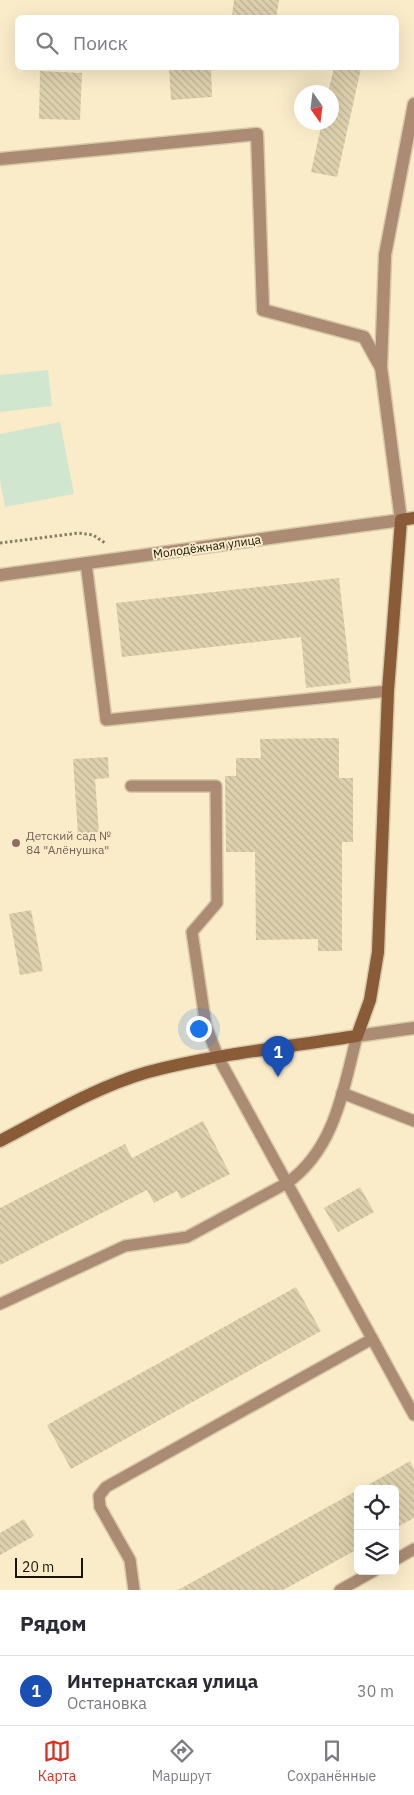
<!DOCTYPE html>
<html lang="ru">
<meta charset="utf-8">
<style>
:root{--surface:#fff;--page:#f7f7f7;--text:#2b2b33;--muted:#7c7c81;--line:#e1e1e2;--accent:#d93025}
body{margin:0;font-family:"IBM Plex Sans",sans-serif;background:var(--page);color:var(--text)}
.controls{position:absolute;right:15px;bottom:15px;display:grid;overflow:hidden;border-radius:8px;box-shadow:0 5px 20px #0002}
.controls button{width:45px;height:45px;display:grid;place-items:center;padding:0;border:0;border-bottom:1px solid var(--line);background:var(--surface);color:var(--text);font:25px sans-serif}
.compass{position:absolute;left:294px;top:85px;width:45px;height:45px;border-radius:50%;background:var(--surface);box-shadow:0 5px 20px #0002;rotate:166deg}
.scale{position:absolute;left:15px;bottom:12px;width:68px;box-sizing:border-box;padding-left:5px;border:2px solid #181407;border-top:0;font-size:14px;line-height:18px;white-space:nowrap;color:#181407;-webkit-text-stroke:4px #faecc9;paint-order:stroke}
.you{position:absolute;left:198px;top:1028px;width:18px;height:18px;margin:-12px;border:4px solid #fff;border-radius:50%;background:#1a73e8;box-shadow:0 0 0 8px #1a73e833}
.badge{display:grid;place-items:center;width:32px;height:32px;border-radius:50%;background:var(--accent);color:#fff;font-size:16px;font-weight:700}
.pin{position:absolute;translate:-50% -41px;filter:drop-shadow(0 1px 2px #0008)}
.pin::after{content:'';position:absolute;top:26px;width:18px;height:15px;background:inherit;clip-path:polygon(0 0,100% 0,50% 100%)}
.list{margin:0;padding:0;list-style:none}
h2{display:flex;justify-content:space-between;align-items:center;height:65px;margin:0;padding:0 20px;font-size:21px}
h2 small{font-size:16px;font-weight:400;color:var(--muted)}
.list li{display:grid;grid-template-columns:32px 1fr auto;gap:15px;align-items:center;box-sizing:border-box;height:70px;padding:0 20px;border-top:1px solid var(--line)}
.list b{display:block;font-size:19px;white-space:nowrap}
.list p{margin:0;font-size:16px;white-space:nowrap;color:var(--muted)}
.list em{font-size:16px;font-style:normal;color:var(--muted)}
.icon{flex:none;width:28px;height:28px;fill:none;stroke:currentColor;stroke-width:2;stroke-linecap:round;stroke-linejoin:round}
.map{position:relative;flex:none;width:414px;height:1590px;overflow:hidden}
.search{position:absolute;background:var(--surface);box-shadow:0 5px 20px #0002;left:15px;right:15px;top:15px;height:55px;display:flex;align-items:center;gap:12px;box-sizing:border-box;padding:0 18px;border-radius:8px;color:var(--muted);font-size:19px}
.sheet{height:135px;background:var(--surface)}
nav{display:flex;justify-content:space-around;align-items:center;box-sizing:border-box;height:70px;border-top:1px solid var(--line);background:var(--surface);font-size:14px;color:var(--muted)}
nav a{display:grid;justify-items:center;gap:2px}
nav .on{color:var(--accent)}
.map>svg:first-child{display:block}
.pitch{fill:#d1e6cf}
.building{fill:url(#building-back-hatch)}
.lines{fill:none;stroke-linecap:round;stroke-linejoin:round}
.lane-casing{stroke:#d6c9aa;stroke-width:14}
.street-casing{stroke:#d6c9aa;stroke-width:15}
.secondary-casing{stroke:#d6c9aa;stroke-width:15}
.path{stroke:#867e66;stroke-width:3;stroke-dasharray:2.5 2.5;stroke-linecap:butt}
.lane{stroke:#ab8b73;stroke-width:11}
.street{stroke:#ab8b73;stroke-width:12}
.secondary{stroke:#895b37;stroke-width:12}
.education-dot{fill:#8d6e63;stroke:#faecc9;stroke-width:2}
.labels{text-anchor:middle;stroke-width:4;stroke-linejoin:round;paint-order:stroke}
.street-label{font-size:12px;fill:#181407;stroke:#faecc9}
.education-label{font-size:12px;fill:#785e54;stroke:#faecc9;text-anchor:start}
</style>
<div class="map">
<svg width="414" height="1590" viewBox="0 0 414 1590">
<defs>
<pattern id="building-back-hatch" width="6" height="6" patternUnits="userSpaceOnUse" patternTransform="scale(1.25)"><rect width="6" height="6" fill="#ddd0ad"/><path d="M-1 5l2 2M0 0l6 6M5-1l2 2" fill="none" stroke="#bdb293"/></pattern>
</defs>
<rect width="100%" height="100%" fill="#faecc9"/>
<!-- pitch -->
<g class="pitch">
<polygon points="48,370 52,406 0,412 0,375"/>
<polygon points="60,422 74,494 5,507 0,480 0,434"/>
</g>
<!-- building -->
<g class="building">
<polygon points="234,0 279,0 276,18 250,18 232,15"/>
<polygon points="169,68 211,68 212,97 171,100"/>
<polygon points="334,68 361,68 337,177 311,172 322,122 332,122 332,92 328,92"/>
<polygon points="40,71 82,73 80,120 39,119"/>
<polygon points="339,578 351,683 306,688 301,637 122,657 116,603"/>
<polygon points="339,738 339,778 353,778 353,842 342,842 342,951 318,951 318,939 256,940 255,852 226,852 225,776 236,776 236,758 261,758 260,739"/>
<polygon points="108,757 109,778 95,779 99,832 78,834 73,759"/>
<polygon points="31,910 43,971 20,975 9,914"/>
<polygon points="203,1121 230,1174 181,1199 177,1191 154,1203 147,1190 0,1265 0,1208 125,1144 132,1158"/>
<polygon points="360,1187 374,1212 338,1232 324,1208"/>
<polygon points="296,1287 321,1331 71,1469 47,1425"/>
<polygon points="410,1461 414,1469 414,1518 395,1528 395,1489 361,1489"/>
<polygon points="358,1490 358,1549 283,1590 178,1590"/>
<polygon points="24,1519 34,1536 0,1555 0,1533"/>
</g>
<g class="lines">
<!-- lane casing -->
<g class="lane-casing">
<g id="lane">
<polyline points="86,563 106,720 388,691"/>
<polyline points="131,786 216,786 217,903 192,932 206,1026 218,1057 414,1415"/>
<polyline points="342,1093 414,1121"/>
<path d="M0 1304 125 1246 187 1237 287 1183C335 1149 343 1090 357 1036"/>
<polyline points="395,1560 414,1549"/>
<polyline points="134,1590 130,1560 100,1507 99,1496 106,1487 372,1339"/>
<polyline points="340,1590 374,1571"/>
</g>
</g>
<!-- street casing -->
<g class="street-casing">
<g id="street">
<polyline points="0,159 257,134 263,310 364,337 380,366"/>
<polyline points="0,575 401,520 381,367 385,255 414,104"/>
<polyline points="357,1036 414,1028"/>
</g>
</g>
<!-- secondary casing -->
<g class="secondary-casing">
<path id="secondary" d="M0 1141C48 1116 96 1087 148 1072 216 1054 287 1047 357 1036L370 1000 378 952 388 691 401 520 414 518"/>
</g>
<!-- path -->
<polyline class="path" points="0,543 79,533 93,535 105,543"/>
<!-- lane -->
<use href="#lane" class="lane"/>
<!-- street -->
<use href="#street" class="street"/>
<!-- secondary -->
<use href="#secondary" class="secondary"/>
</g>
<!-- markers -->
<circle class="education-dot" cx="16" cy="843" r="5"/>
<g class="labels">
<!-- street labels -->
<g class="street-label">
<text transform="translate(207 547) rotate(-8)" y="4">Молодёжная улица</text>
</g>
<!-- education labels -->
<g class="education-label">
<text x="26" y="840">Детский сад №<tspan x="26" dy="14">84 "Алёнушка"</tspan></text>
</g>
</g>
</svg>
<div class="controls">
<button><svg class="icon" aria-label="locate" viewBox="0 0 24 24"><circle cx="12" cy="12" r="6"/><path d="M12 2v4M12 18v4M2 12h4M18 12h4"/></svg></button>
<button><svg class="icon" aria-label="layers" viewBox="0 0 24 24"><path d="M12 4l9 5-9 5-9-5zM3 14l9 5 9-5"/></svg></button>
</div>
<svg class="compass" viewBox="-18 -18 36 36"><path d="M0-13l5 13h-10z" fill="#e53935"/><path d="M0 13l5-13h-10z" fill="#7c7c81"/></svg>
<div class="scale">20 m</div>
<div class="you"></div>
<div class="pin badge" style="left:278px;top:1077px;background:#1a4fb4">1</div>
<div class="search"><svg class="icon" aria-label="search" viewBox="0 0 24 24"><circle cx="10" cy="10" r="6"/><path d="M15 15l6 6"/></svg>Поиск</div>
</div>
<section class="sheet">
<h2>Рядом<small></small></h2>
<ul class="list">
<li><span class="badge" style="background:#1a4fb4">1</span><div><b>Интернатская улица</b><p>Остановка</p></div><em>30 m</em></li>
</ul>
</section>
<nav>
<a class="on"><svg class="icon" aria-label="map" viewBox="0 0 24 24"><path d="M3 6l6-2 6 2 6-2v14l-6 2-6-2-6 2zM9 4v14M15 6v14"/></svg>Карта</a>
<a><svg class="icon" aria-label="directions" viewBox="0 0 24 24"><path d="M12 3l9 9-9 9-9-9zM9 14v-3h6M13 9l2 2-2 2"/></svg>Маршрут</a>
<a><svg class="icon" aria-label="saved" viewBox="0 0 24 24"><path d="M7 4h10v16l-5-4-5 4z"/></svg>Сохранённые</a>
</nav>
